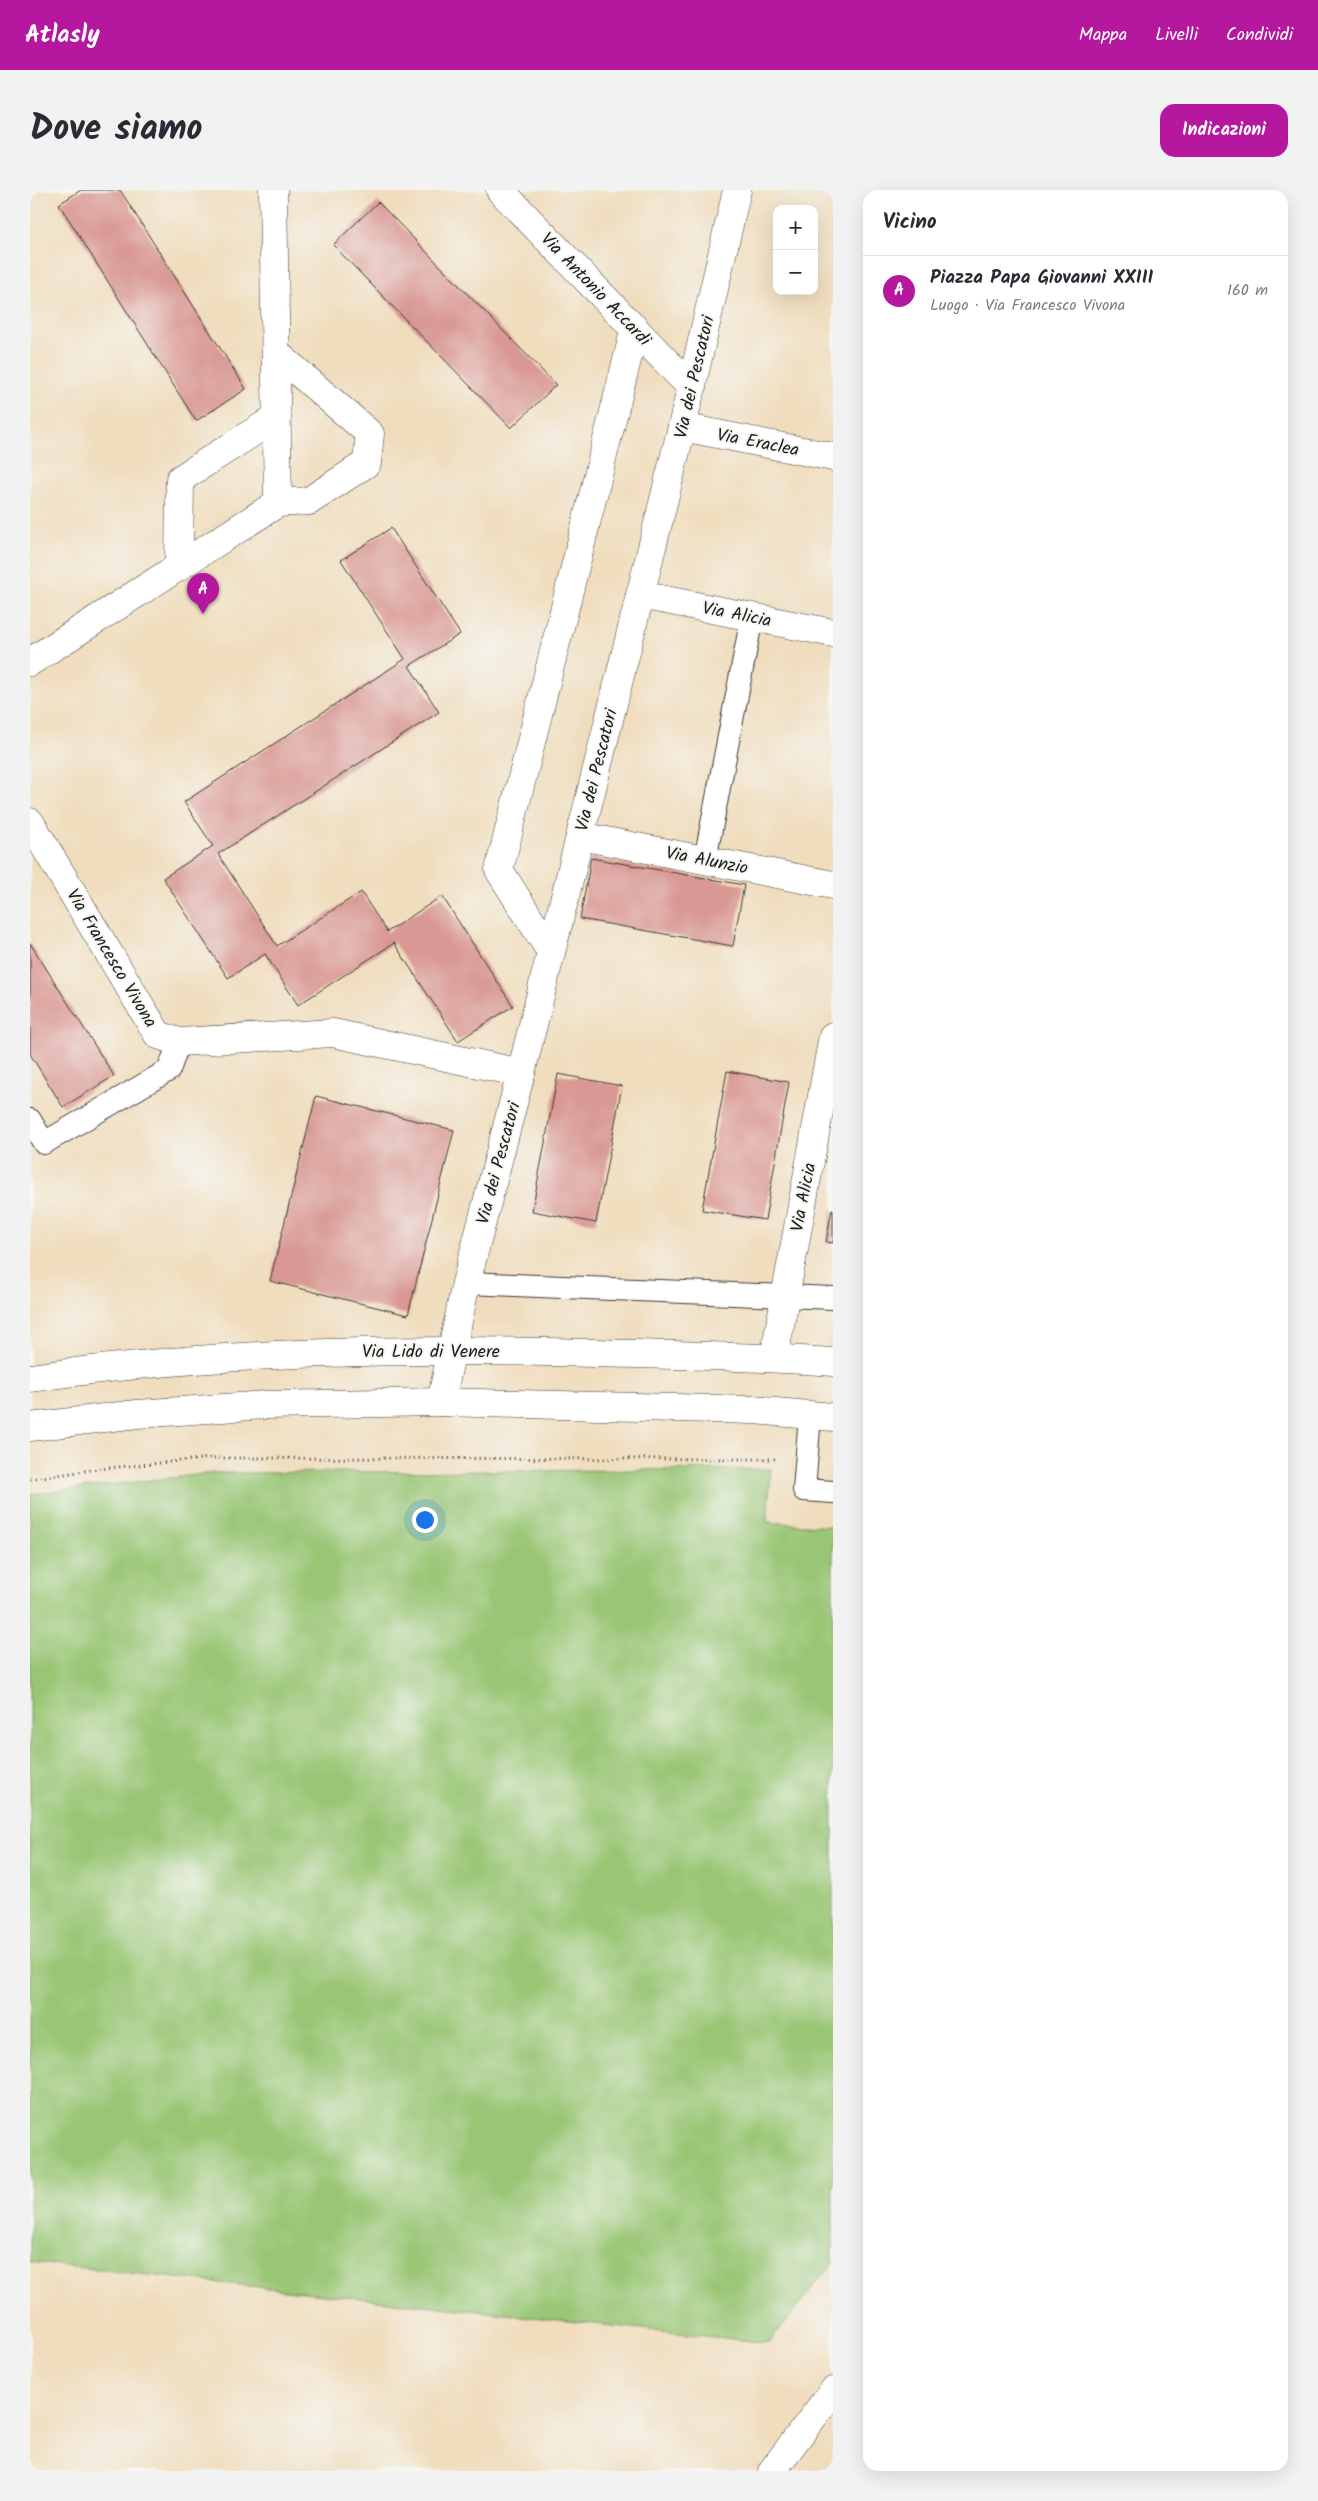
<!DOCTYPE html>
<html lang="it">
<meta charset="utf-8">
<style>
:root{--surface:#fff;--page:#f2f2f3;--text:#2b2b33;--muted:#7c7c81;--line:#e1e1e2;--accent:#b5179e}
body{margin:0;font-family:Kalam,sans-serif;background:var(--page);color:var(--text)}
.controls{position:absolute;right:15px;top:15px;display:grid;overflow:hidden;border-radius:10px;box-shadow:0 5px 20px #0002}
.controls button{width:45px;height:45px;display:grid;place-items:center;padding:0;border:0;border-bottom:1px solid var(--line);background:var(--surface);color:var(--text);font:25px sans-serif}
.you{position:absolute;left:394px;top:1329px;width:18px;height:18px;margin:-12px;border:4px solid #fff;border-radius:50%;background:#1a73e8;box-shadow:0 0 0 8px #1a73e833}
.badge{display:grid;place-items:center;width:32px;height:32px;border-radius:50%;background:var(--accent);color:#fff;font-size:16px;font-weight:700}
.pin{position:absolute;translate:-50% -41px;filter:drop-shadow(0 1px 2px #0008)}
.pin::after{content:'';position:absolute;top:26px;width:18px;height:15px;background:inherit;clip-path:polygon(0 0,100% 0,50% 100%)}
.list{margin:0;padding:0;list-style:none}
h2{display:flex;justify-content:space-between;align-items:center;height:65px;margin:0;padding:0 20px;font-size:21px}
h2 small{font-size:16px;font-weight:400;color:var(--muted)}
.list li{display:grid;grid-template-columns:32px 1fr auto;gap:15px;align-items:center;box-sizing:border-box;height:70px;padding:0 20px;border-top:1px solid var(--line)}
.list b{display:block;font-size:19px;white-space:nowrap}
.list p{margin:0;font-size:16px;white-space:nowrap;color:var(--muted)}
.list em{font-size:16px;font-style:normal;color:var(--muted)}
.map{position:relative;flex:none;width:803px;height:2281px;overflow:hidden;border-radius:15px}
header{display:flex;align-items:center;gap:30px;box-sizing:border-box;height:70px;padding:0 25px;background:var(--accent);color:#fff}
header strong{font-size:24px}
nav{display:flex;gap:28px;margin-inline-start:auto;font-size:18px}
.intro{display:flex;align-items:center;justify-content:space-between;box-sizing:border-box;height:120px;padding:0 30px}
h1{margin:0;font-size:35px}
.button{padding:12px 22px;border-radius:15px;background:var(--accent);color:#fff;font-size:18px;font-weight:700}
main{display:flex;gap:30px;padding:0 30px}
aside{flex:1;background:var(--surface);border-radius:15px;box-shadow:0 5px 20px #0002}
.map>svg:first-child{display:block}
.green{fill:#99c674;stroke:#5a7148}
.building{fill:#d99893}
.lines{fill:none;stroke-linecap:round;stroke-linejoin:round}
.lane-casing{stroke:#3c3934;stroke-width:24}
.street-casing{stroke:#3c3934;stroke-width:29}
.secondary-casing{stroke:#3c3934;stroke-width:29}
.path{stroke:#3c3934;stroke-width:3;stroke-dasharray:1 4;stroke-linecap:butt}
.lane{stroke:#fff;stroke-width:22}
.street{stroke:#fff;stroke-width:28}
.secondary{stroke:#fff;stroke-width:28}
.labels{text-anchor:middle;stroke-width:4;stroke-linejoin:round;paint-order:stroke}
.street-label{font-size:18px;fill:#1c1c1c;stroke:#f6f6f2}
</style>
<header>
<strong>Atlasly</strong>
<nav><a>Mappa</a><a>Livelli</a><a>Condividi</a></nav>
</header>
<div class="intro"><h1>Dove siamo</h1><a class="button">Indicazioni</a></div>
<main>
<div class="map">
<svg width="803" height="2281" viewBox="0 0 803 2281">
<rect width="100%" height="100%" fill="#f6f6f2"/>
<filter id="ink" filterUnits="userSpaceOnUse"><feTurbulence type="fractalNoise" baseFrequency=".02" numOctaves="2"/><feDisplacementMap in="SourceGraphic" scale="10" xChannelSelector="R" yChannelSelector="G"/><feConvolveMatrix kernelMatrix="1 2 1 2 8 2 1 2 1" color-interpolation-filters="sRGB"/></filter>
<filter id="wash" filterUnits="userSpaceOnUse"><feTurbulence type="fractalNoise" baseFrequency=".0096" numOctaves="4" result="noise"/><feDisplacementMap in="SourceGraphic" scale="20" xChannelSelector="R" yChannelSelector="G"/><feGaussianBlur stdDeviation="1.12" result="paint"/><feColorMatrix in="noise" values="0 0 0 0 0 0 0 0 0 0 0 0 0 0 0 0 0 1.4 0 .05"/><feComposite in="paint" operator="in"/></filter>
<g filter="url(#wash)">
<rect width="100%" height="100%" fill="#f0ddbd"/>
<!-- green -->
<polygon class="green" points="741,1279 737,1332 803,1337 803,2072 739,2153 0,2072 0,1304 183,1283"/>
<g id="blocks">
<!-- building -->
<g class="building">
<polygon points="51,0 90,0 216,199 166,231 29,14"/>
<polygon points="348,12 526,195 481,238 303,55"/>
<polygon points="361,338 430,444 379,476 409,522 188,664 247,756 331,702 357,742 412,706 483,816 428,851 364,753 268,815 235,764 198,788 133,688 183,656 154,612 375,469 311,370"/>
<polygon points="561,668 714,695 703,756 550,729"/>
<polygon points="0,753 84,886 33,917 0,864"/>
<polygon points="697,881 759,892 735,1030 672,1020"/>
<polygon points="528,884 592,896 566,1033 502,1021"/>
<polygon points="286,906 424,940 378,1125 240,1091"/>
<polygon points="802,1019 803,1019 803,1053 796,1052"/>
</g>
</g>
</g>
<g filter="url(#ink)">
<use href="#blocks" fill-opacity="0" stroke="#3c3934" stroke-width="1"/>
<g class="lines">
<!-- lane casing -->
<g class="lane-casing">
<g id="lane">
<polyline points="675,670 722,427"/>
<polyline points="0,930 14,953 139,880 149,852"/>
<polyline points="436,1093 803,1108"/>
<polyline points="780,1225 774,1300 803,1302"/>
</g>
</g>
<!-- street casing -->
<g class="street-casing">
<g id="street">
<polyline points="470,0 662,198"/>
<polyline points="246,163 340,244 337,273 279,311 248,313"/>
<polyline points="652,237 803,267"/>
<polyline points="149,377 150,289 247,227"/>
<polyline points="610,405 803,443"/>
<polyline points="0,472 248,313 243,0"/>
<polyline points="0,632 128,845 149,852 303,843 491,883"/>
<polyline points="550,646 803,695"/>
<polyline points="521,762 469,680 605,138"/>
<polyline points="744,1168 803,846"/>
<polyline points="411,1212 436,1093 491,883 652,237 707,0"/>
</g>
</g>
<!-- secondary casing -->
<g class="secondary-casing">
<g id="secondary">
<path d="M0 1188C187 1161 376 1158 565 1163 644 1165 724 1166 803 1172"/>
<polyline points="0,1237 107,1224 235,1215 411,1212 723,1220 803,1227"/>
<polyline points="742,2281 803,2201"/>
</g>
</g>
<!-- path -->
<polyline class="path" points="0,1289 68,1279 181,1268 746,1269"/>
<!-- lane -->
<use href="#lane" class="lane"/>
<!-- street -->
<use href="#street" class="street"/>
<!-- secondary -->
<use href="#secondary" class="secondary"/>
</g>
</g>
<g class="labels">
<!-- street labels -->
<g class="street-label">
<text transform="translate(566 99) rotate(46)" y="6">Via Antonio Accardi</text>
<text transform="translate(664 187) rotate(-77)" y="6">Via dei Pescatori</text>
<text transform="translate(728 252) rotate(11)" y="6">Via Eraclea</text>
<text transform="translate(707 424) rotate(11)" y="6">Via Alicia</text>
<text transform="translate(566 580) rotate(-76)" y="6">Via dei Pescatori</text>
<text transform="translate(677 670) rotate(11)" y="6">Via Alunzio</text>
<text transform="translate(82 768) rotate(59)" y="6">Via Francesco Vivona</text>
<text transform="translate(468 973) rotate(-75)" y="6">Via dei Pescatori</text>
<text transform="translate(773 1007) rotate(-79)" y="6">Via Alicia</text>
<text x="401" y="1167">Via Lido di Venere</text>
</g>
</g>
</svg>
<div class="controls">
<button>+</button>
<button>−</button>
</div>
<div class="you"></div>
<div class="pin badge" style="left:173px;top:424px">A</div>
</div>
<aside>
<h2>Vicino<small></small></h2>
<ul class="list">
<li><span class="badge">A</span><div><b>Piazza Papa Giovanni XXIII</b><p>Luogo · Via Francesco Vivona</p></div><em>160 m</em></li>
</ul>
</aside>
</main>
